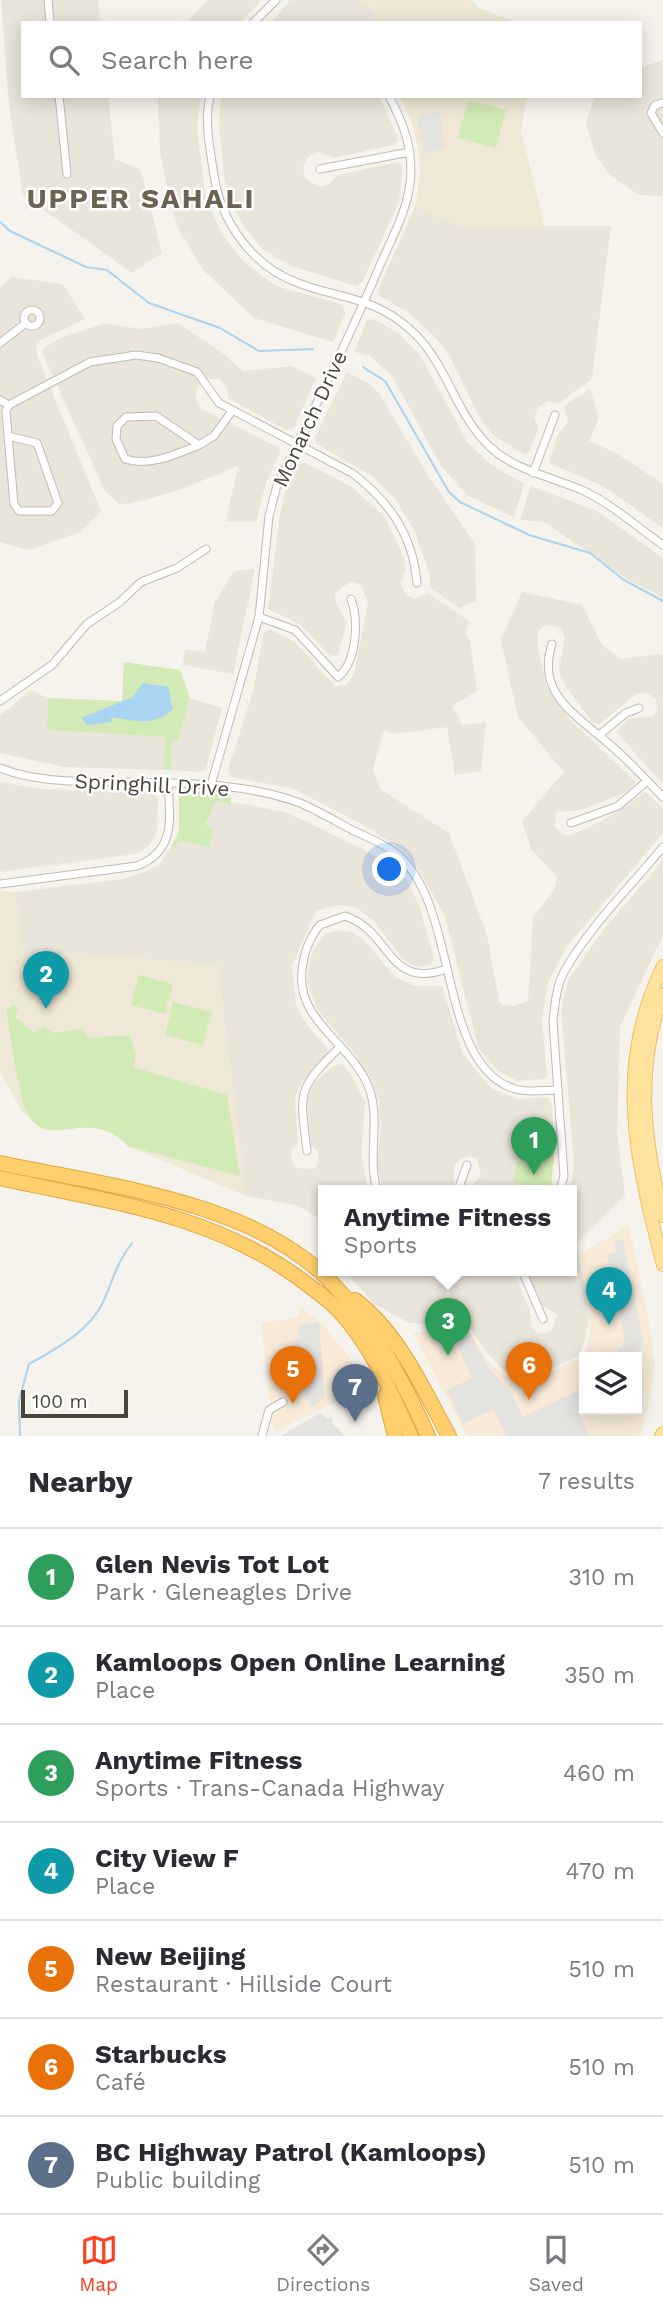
<!DOCTYPE html>
<meta charset="utf-8">
<style>
:root{--surface:#fff;--page:#f2f2f3;--text:#2b2b33;--muted:#7c7c81;--line:#e1e1e2;--accent:#fc3f1d}
body{margin:0;font-family:"Work Sans",sans-serif;background:var(--page);color:var(--text)}
.controls{position:absolute;right:21px;bottom:21px;display:grid;overflow:hidden;border-radius:0px;box-shadow:0 4px 18px #0003}
.controls button{width:63px;height:63px;display:grid;place-items:center;padding:0;border:0;border-bottom:2px solid var(--line);background:var(--surface);color:var(--text);font:35px sans-serif}
.scale{position:absolute;left:21px;bottom:18px;width:107px;box-sizing:border-box;padding-left:7px;border:4px solid #4b4439;border-top:0;font-size:19px;line-height:24px;white-space:nowrap;color:#4b4439;-webkit-text-stroke:5px #fff;paint-order:stroke}
.you{position:absolute;left:390px;top:870px;width:24px;height:24px;margin:-18px;border:5px solid #fff;border-radius:50%;background:#1a73e8;box-shadow:0 0 0 10px #1a73e833}
.badge{display:grid;place-items:center;width:46px;height:46px;border-radius:50%;background:var(--accent);color:#fff;font-size:23px;font-weight:700}
.pin{position:absolute;translate:-50% -58px;filter:drop-shadow(0 2px 4px #0008)}
.pin::after{content:'';position:absolute;top:37px;width:24px;height:21px;background:inherit;clip-path:polygon(0 0,100% 0,50% 100%)}
.popup{position:absolute;left:318px;top:1185px;width:259px;height:91px;box-sizing:border-box;display:grid;place-content:center;border-radius:0px;background:var(--surface);filter:drop-shadow(0 2px 5px #0005);font-size:23px;white-space:nowrap;color:var(--muted)}
.popup b{font-size:26px;color:var(--text)}
.popup::after{content:'';position:absolute;left:50%;top:100%;margin-left:-14px;border:14px solid transparent;border-top-color:var(--surface)}
.list{margin:0;padding:0;list-style:none}
h2{display:flex;justify-content:space-between;align-items:center;height:91px;margin:0;padding:0 28px;font-size:30px}
h2 small{font-size:23px;font-weight:400;color:var(--muted)}
.list li{display:grid;grid-template-columns:46px 1fr auto;gap:21px;align-items:center;box-sizing:border-box;height:98px;padding:0 28px;border-top:2px solid var(--line)}
.list b{display:block;font-size:26px;white-space:nowrap}
.list p{margin:0;font-size:23px;white-space:nowrap;color:var(--muted)}
.list em{font-size:23px;font-style:normal;color:var(--muted)}
.icon{flex:none;width:38px;height:38px;fill:none;stroke:currentColor;stroke-width:2;stroke-linecap:round;stroke-linejoin:round}
.map{position:relative;flex:none;width:663px;height:1436px;overflow:hidden}
.search{position:absolute;background:var(--surface);box-shadow:0 4px 18px #0003;left:21px;right:21px;top:21px;height:77px;display:flex;align-items:center;gap:18px;box-sizing:border-box;padding:0 24px;border-radius:0px;color:var(--muted);font-size:26px}
.sheet{height:777px;background:var(--surface)}
nav{display:flex;justify-content:space-around;align-items:center;box-sizing:border-box;height:98px;border-top:2px solid var(--line);background:var(--surface);font-size:19px;color:var(--muted)}
nav a{display:grid;justify-items:center;gap:4px}
nav .on{color:var(--accent)}
.map>svg:first-child{display:block}
.residential{fill:#eae5da}
.commercial{fill:#f7ead8;fill-rule:evenodd}
.education{fill:#efe8d6}
.green{fill:#d2eab5}
.parking{fill:#e5e3e0}
.water{fill:#a9d4f2}
.lines{fill:none;stroke-linecap:round;stroke-linejoin:round}
.stream{stroke:#a9d4f2;stroke-width:2}
.street-casing{stroke:#c2bbae;stroke-width:9}
.primary-casing{stroke:#e6c16a;stroke-width:14}
.highway-casing{stroke:#e0a43c;stroke-width:16}
.street{stroke:#fff;stroke-width:7}
.primary{stroke:#ffe39c;stroke-width:12}
.highway{stroke:#ffcf6e;stroke-width:14}
.labels{text-anchor:middle;stroke-width:5;stroke-linejoin:round;paint-order:stroke}
.street-label{font-size:21px;fill:#4b4439;stroke:#fff}
.district-label{font-size:28px;font-weight:bold;letter-spacing:2px;fill:#6e6250;stroke:#fff}
</style>
<div class="map">
<svg width="663" height="1436" viewBox="0 0 663 1436">
<rect width="100%" height="100%" fill="#f6f3ec"/>
<!-- residential -->
<g class="residential">
<polygon points="1,0 98,0 100,23 23,23 23,96 108,96 115,159 141,170 162,253 132,273 23,195 9,106"/>
<polygon points="208,0 262,0 240,23 185,23"/>
<polygon points="290,0 360,0 376,14 375,23 271,23"/>
<polygon points="663,60 663,196 639,195 609,174 595,154 586,123 595,96 640,96 640,68"/>
<polygon points="158,96 201,96 197,128 205,194 221,233 244,262 276,286 343,305 345,314 333,342 254,318 203,270 178,228 170,201 160,152"/>
<polygon points="221,96 379,96 399,140 394,145 334,158 318,152 308,157 303,167 305,178 319,187 330,184 337,175 398,162 403,166 399,202 362,283 356,286 288,265 261,248 244,226 229,201 224,174 219,126"/>
<polygon points="415,207 460,226 611,226 592,379 559,403 548,401 538,407 534,418 538,429 529,452 525,455 495,437 481,420 450,357 436,338 410,314 380,296 378,290"/>
<polygon points="11,277 63,284 85,319 36,342 37,355 101,511 81,532 29,550 0,542 0,288"/>
<polygon points="374,319 398,333 420,355 468,443 493,466 524,484 514,517 467,495 441,466 392,376 368,355 354,352 367,320"/>
<polygon points="105,323 140,329 177,323 220,351 243,371 292,366 316,378 294,428 286,430 228,398 227,387 219,379 207,379 196,389 196,400 202,409 279,448 280,453 266,483 256,522 226,521 238,466 182,489 145,500 120,505 105,491 41,350 60,338"/>
<polygon points="347,372 371,385 379,393 429,477 475,544 476,601 460,608 430,588 430,575 414,530 396,500 372,476 317,444 315,437"/>
<polygon points="590,389 599,418 589,441 616,453 663,484 663,528 603,486 549,463 558,434 568,422 564,406"/>
<polygon points="305,463 352,487 385,517 404,558 406,570 400,583 406,595 414,599 428,593 469,621 465,634 470,640 477,691 452,706 462,725 486,722 481,771 455,775 447,727 393,734 384,730 373,769 381,790 449,833 487,935 499,1001 504,1005 514,1006 528,1001 533,918 554,890 557,877 531,849 522,821 564,772 518,717 501,640 522,592 582,605 602,645 621,659 660,654 663,656 663,784 616,732 628,719 653,716 657,710 656,699 647,693 636,694 600,724 593,723 566,687 559,671 565,636 558,626 547,625 538,631 537,645 547,687 571,721 636,782 628,791 582,810 556,812 555,827 566,836 581,831 613,815 645,792 663,808 663,833 567,946 548,983 542,1019 547,1077 540,1079 518,1081 498,1071 478,1047 445,916 421,873 403,850 365,826 294,789 231,777 228,770 253,691 264,632 270,629 296,643 335,686 346,685 354,675 368,602 360,584 350,582 335,593 336,603 347,622 338,654 335,656 329,655 301,625 268,609 280,514 286,488 298,464"/>
<polygon points="531,486 597,511 663,558 663,597 630,581 544,522 520,520"/>
<polygon points="255,569 233,674 183,665 185,649 205,652 215,602 234,571"/>
<polygon points="30,690 48,698 47,730 166,737 164,770 64,767 0,753 0,716"/>
<polygon points="190,698 222,708 206,768 200,772 170,770 172,739 178,740"/>
<polygon points="0,782 42,789 152,792 158,799 157,831 149,846 135,854 0,872"/>
<polygon points="186,794 286,812 389,862 407,880 419,905 434,958 431,965 417,967 403,959 373,920 355,907 337,905 316,911 292,966 296,1004 304,1021 327,1048 328,1057 302,1081 295,1098 298,1145 292,1149 291,1159 296,1168 314,1169 319,1163 318,1152 311,1146 307,1100 314,1083 335,1065 342,1064 353,1077 365,1103 361,1154 368,1190 324,1190 324,1222 299,1206 246,1196 218,965 70,953 23,958 16,892 123,879 148,871 160,863 177,840"/>
<polygon points="663,860 663,935 620,1027 617,1132 625,1195 576,1244 585,1283 588,1323 585,1339 579,1356 538,1374 506,1372 487,1353 468,1325 409,1323 374,1304 344,1270 513,1270 530,1311 531,1326 537,1333 545,1334 552,1329 557,1315 542,1305 526,1270 572,1270 572,1190 570,1190 574,1163 561,1011 568,980 604,929"/>
<polygon points="337,930 352,932 365,941 395,977 414,986 442,986 463,1054 492,1089 519,1099 548,1097 552,1106 554,1152 516,1162 513,1181 529,1190 467,1190 481,1176 477,1159 470,1156 460,1159 454,1166 454,1190 383,1190 377,1165 381,1127 379,1103 372,1080 356,1055 318,1011 307,982 310,959 316,946 325,934"/>
</g>
<!-- commercial -->
<g class="commercial">
<path d="M629 1225 652 1338 655 1369 641 1436H467L413 1333 468 1328 491 1365 513 1381 549 1372 584 1357 590 1332 585 1283 579 1255ZM584 1357H637V1410H584Z"/>
<polygon points="299,1309 303,1309 322,1323 349,1357 365,1388 274,1432 261,1323 299,1317"/>
</g>
<!-- education -->
<g class="education">
<polygon points="360,0 471,0 479,8 519,23 375,23 376,14"/>
<polygon points="400,96 527,96 521,131 545,226 460,226 415,207 420,174 418,146 411,120"/>
<polygon points="0,891 16,892 24,958 70,953 218,965 246,1196 128,1146 115,1132 92,1126 51,1131 40,1128 27,1114 23,1114 0,1071"/>
</g>
<!-- green -->
<g class="green">
<polygon points="468,100 506,110 496,148 458,138"/>
<polygon points="124,662 180,670 190,698 178,741 172,739 170,770 164,770 165,737 47,730 48,698 122,701"/>
<polygon points="183,790 231,795 231,805 216,801 205,824 214,830 209,847 182,841 171,847 179,831 179,794"/>
<polygon points="139,975 173,984 165,1014 131,1005"/>
<polygon points="173,1002 212,1012 203,1045 165,1035"/>
<path d="M13 1005 18 1008 15 1017 34 1033 43 1026 54 1033 83 1029 88 1038 130 1035 136 1054 133 1067 227 1095 240 1176 128 1146C90 1105 50 1151 28 1115 19 1099 10 1032 6 1010Z"/>
<polygon points="554,1152 551,1190 529,1190 513,1181 516,1162"/>
</g>
<!-- parking -->
<g class="parking">
<polygon points="440,112 445,148 425,154 417,116"/>
<polygon points="623,1240 643,1341 637,1359 612,1357 625,1343 607,1254 616,1252 614,1241"/>
<polygon points="319,1322 325,1397 311,1408 301,1386 295,1338 299,1337 298,1325"/>
<polygon points="468,1330 489,1369 510,1391 523,1417 584,1388 584,1409 579,1412 590,1436 506,1436 493,1409 463,1424 447,1390 472,1378 451,1331"/>
<polygon points="320,1413 328,1419 332,1416 333,1424 345,1436 281,1436"/>
</g>
<!-- water -->
<path class="water" d="M143 683 168 687 173 709C153 727 136 721 111 717L112 722 87 725 81 718 133 697Z"/>
<g class="lines">
<!-- stream -->
<g class="stream">
<polyline points="0,222 10,231 86,267 107,270 149,303 220,328 259,351 313,349"/>
<polyline points="363,367 385,381 449,492 460,502 529,535 590,553 624,580 663,601"/>
<path d="M20 1436 19 1401 29 1364C56 1349 90 1331 103 1302 113 1280 117 1262 132 1243"/>
</g>
<!-- street casing -->
<g class="street-casing">
<g id="street">
<polyline points="48,0 50,23"/>
<polyline points="253,23 276,0"/>
<polyline points="59,96 67,174"/>
<path d="M210 96C204 122 210 149 214 175 221 222 252 266 298 283 343 300 374 296 413 332 447 364 455 413 489 446 515 471 553 477 584 491 613 505 637 527 663 545"/>
<polyline points="663,103 655,105 651,113 663,133"/>
<polyline points="320,169 410,152"/>
<circle cx="32" cy="318" r="8"/>
<polyline points="0,343 26,323"/>
<polyline points="0,400 9,405"/>
<path d="M8 436 6 411 9 405 90 362 136 355 158 358 197 372 219 403 352 473C389 501 413 535 417 583"/>
<polygon points="8,436 37,443 58,503 52,511 19,511 14,504"/>
<path d="M199 445C177 454 149 467 125 459L116 439 117 426 126 417 156 416 199 445 214 436 232 411"/>
<polyline points="533,473 555,415"/>
<path d="M259 617 295 630 338 677C357 662 359 620 351 599"/>
<path d="M552 644C534 698 585 720 617 751 633 765 648 782 663 797"/>
<polyline points="0,701 52,665 87,624 120,602 141,582 177,568 206,549"/>
<polyline points="599,735 626,713 639,708"/>
<path d="M0 768C37 783 81 781 121 782 179 783 244 782 300 803 317 810 335 821 352 830 367 837 385 844 398 855 460 908 437 1065 515 1089 529 1093 544 1090 558 1090"/>
<path d="M211 785 259 617 269 516 277 485C313 412 349 338 381 263 392 238 407 211 410 183 414 151 404 124 389 96"/>
<polyline points="571,823 618,806 647,781"/>
<path d="M0 884 137 866C176 851 170 818 168 783"/>
<path d="M307 1151C300 1091 296 1090 340 1047"/>
<path d="M377 1190C367 1157 381 1120 369 1088 352 1043 296 1022 302 970 304 952 309 938 320 925L345 916C393 932 386 990 447 969"/>
<polyline points="458,1190 467,1165"/>
<path d="M560 1190 564 1176 553 1021C555 1005 556 987 564 972 589 927 630 887 663 847"/>
<polyline points="522,1270 543,1319"/>
<polyline points="262,1436 269,1410 283,1402"/>
</g>
</g>
<!-- primary casing -->
<g class="primary-casing">
<g id="primary">
<path d="M663 966C613 1068 636 1160 663 1265"/>
<path d="M663 994C635 1068 644 1141 663 1216"/>
<polyline points="661,1436 663,1433"/>
</g>
</g>
<!-- highway casing -->
<g class="highway-casing">
<g id="highway">
<path d="M0 1163C106 1186 248 1200 328 1279 373 1324 402 1378 428 1436"/>
<path d="M0 1178C110 1202 217 1214 308 1285 319 1293 331 1302 340 1312 373 1348 391 1393 411 1436"/>
<path d="M355 1300C399 1333 423 1389 449 1436"/>
<polyline points="385,1396 395,1436"/>
</g>
</g>
<!-- street -->
<use href="#street" class="street"/>
<!-- primary -->
<use href="#primary" class="primary"/>
<!-- highway -->
<use href="#highway" class="highway"/>
</g>
<g class="labels">
<!-- street labels -->
<g class="street-label">
<text transform="translate(310 419) rotate(-65)" y="7">Monarch Drive</text>
<text transform="translate(152 785) rotate(3)" y="7">Springhill Drive</text>
</g>
<!-- district labels -->
<g class="district-label">
<text x="141" y="208">UPPER SAHALI</text>
</g>
</g>
</svg>
<div class="controls">
<button><svg class="icon" aria-label="layers" viewBox="0 0 24 24"><path d="M12 4l9 5-9 5-9-5zM3 14l9 5 9-5"/></svg></button>
</div>
<div class="scale">100 m</div>
<div class="you"></div>
<div class="pin badge" style="left:534px;top:1175px;background:#2e9e5b">1</div>
<div class="pin badge" style="left:46px;top:1009px;background:#0f9aa8">2</div>
<div class="pin badge" style="left:448px;top:1356px;background:#2e9e5b">3</div>
<div class="popup"><b>Anytime Fitness</b>Sports</div>
<div class="pin badge" style="left:609px;top:1325px;background:#0f9aa8">4</div>
<div class="pin badge" style="left:293px;top:1404px;background:#e8710a">5</div>
<div class="pin badge" style="left:529px;top:1400px;background:#e8710a">6</div>
<div class="pin badge" style="left:355px;top:1422px;background:#5c6f8a">7</div>
<div class="search"><svg class="icon" aria-label="search" viewBox="0 0 24 24"><circle cx="10" cy="10" r="6"/><path d="M15 15l6 6"/></svg>Search here</div>
</div>
<section class="sheet">
<h2>Nearby<small>7 results</small></h2>
<ul class="list">
<li><span class="badge" style="background:#2e9e5b">1</span><div><b>Glen Nevis Tot Lot</b><p>Park · Gleneagles Drive</p></div><em>310 m</em></li>
<li><span class="badge" style="background:#0f9aa8">2</span><div><b>Kamloops Open Online Learning</b><p>Place</p></div><em>350 m</em></li>
<li><span class="badge" style="background:#2e9e5b">3</span><div><b>Anytime Fitness</b><p>Sports · Trans-Canada Highway</p></div><em>460 m</em></li>
<li><span class="badge" style="background:#0f9aa8">4</span><div><b>City View F</b><p>Place</p></div><em>470 m</em></li>
<li><span class="badge" style="background:#e8710a">5</span><div><b>New Beijing</b><p>Restaurant · Hillside Court</p></div><em>510 m</em></li>
<li><span class="badge" style="background:#e8710a">6</span><div><b>Starbucks</b><p>Café</p></div><em>510 m</em></li>
<li><span class="badge" style="background:#5c6f8a">7</span><div><b>BC Highway Patrol (Kamloops)</b><p>Public building</p></div><em>510 m</em></li>
</ul>
</section>
<nav>
<a class="on"><svg class="icon" aria-label="map" viewBox="0 0 24 24"><path d="M3 6l6-2 6 2 6-2v14l-6 2-6-2-6 2zM9 4v14M15 6v14"/></svg>Map</a>
<a><svg class="icon" aria-label="directions" viewBox="0 0 24 24"><path d="M12 3l9 9-9 9-9-9zM9 14v-3h6M13 9l2 2-2 2"/></svg>Directions</a>
<a><svg class="icon" aria-label="saved" viewBox="0 0 24 24"><path d="M7 4h10v16l-5-4-5 4z"/></svg>Saved</a>
</nav>
